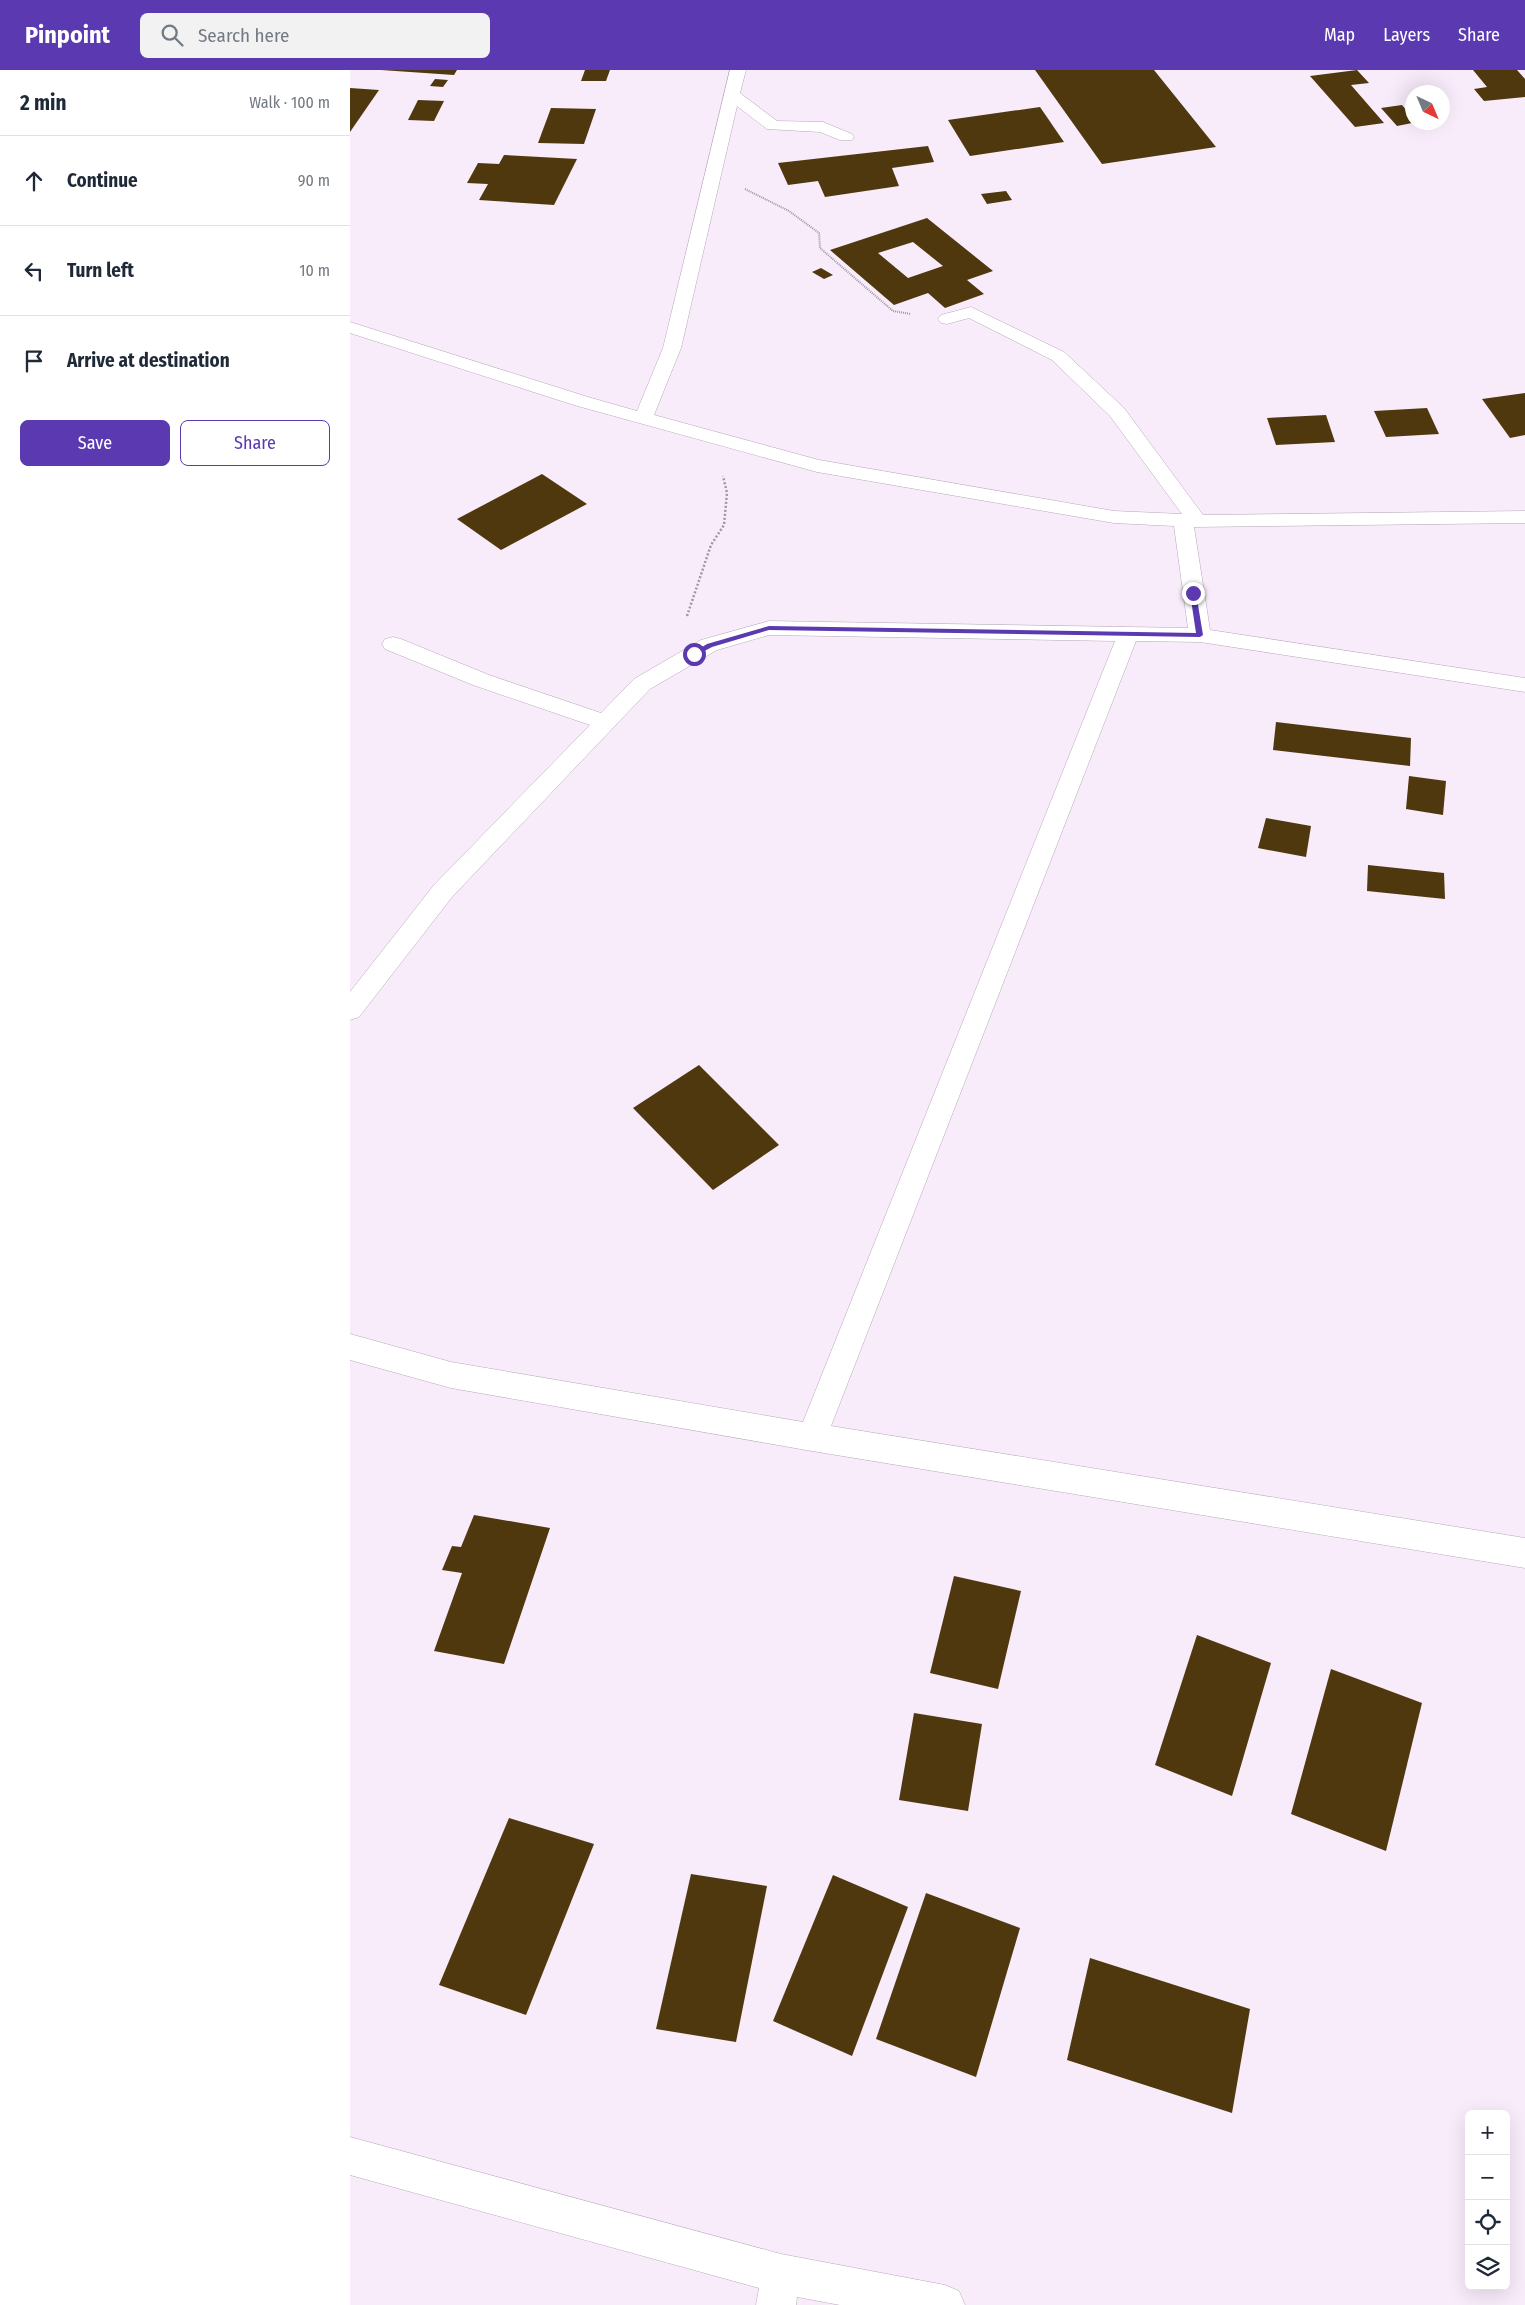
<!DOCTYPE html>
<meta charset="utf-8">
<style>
:root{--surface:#fff;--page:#f2f2f3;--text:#1f2937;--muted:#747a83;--line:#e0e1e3;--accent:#5a39b1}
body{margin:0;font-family:"Fira Sans Condensed",sans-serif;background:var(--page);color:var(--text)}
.controls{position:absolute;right:15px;bottom:15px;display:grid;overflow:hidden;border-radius:8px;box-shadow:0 5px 20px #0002}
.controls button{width:45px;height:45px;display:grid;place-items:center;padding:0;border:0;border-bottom:1px solid var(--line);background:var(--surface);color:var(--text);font:25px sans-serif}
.compass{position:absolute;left:1055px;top:15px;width:45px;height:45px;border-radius:50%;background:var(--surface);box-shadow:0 5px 20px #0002;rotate:136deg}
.stop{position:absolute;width:15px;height:15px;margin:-11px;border:4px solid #5a39b1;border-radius:50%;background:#fff}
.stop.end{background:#5a39b1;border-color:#fff;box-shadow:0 1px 5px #0008}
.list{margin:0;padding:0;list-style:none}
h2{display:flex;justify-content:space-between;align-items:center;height:65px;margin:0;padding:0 20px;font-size:21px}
h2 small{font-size:16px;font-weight:400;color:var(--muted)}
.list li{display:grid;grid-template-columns:32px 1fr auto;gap:15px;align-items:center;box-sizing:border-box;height:90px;padding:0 20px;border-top:1px solid var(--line)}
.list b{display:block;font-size:19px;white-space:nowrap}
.list em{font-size:16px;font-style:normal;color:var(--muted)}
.actions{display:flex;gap:10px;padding:15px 20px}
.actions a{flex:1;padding:11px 0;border:1px solid var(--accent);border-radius:8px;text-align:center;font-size:18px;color:var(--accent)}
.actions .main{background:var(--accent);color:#fff}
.icon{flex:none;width:28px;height:28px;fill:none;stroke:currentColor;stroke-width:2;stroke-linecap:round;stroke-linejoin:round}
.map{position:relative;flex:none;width:1175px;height:2235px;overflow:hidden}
header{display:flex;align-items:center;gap:30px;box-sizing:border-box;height:70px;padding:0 25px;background:var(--accent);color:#fff}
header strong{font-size:24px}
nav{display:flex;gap:28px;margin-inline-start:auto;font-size:18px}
.search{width:350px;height:45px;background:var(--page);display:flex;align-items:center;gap:12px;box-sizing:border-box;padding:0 18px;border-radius:8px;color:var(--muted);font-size:19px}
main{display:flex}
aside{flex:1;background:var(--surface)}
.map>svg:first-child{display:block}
.building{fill:#4f380d;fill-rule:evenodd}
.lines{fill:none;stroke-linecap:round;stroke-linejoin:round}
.minor-casing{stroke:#b6a9b8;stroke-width:1}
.path-far1{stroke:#a097a2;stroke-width:2;stroke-dasharray:1 1;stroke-linecap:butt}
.path{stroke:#a097a2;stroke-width:2.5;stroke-dasharray:2 2;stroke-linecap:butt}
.minor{fill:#fff;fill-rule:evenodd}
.route{fill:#5a39b1}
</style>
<header>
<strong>Pinpoint</strong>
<div class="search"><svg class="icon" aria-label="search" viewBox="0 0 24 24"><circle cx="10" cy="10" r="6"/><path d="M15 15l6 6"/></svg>Search here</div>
<nav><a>Map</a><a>Layers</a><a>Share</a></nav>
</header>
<main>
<aside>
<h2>2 min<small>Walk · 100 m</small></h2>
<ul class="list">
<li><svg class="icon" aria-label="ahead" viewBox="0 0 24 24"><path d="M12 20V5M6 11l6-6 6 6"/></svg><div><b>Continue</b></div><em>90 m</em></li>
<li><svg class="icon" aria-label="left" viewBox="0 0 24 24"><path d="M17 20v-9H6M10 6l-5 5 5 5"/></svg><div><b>Turn left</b></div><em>10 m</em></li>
<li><svg class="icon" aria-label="arrive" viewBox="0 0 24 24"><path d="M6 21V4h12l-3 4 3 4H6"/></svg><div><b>Arrive at destination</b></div></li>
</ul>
<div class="actions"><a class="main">Save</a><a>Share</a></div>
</aside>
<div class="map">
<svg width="1175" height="2235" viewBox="0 0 1175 2235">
<rect width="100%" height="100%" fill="#f8ebfa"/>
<!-- building -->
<g class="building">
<polygon points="31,0 107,0 104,5"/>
<polygon points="235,0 260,0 256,11 231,11"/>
<polygon points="685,0 804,0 866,77 752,94"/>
<polygon points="1007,0 1019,13 1001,15 1034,53 1005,57 960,6"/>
<polygon points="1123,0 1167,0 1175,9 1175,27 1134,31 1124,19 1137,17"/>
<polygon points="85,9 98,10 93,17 80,16"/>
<polygon points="0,18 29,20 0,62"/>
<polygon points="68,30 94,31 84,51 58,50"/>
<polygon points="1052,35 1062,47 1062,53 1047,56 1031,38"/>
<polygon points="690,37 714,72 620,86 598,50"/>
<polygon points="201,38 246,39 234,74 188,73"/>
<polygon points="578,76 584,92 542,98 549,116 475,127 468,111 438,115 428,93"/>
<polygon points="154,85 227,89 204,135 129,130 138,114 117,113 128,93 149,94"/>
<polygon points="656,121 662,130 637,134 631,124"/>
<path d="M577 148 643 201 617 210 634 224 595 238 578 223 544 235 480 180ZM563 172 593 196 558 208 528 183Z"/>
<polygon points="471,198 483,205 474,209 462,202"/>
<polygon points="1175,323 1175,365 1160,368 1132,329"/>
<polygon points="1077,338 1089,364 1036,367 1024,341"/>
<polygon points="976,345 985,372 926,375 917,348"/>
<polygon points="192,404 237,434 151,480 107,449"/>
<polygon points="926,652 1061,668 1060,696 923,680"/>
<polygon points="1059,706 1096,711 1093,745 1056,739"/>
<polygon points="916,748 961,756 956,787 908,778"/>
<polygon points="1018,795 1094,803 1095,829 1017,821"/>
<polygon points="349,995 429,1075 363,1120 283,1038"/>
<polygon points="124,1445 200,1458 154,1594 84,1581 112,1503 92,1500 102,1476 111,1477"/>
<polygon points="604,1506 671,1521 648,1619 580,1603"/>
<polygon points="847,1565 921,1593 882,1726 805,1695"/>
<polygon points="981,1599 1072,1633 1036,1781 941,1744"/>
<polygon points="564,1643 632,1654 618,1741 549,1730"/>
<polygon points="159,1748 244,1774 176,1945 89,1915"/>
<polygon points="341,1804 417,1816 386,1972 306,1959"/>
<polygon points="483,1805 558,1837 502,1986 423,1951"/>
<polygon points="576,1823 670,1858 626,2007 526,1969"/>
<polygon points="740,1888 900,1939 882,2043 717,1990"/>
</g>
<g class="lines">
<!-- minor casing -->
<g class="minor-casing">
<g id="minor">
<polygon points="380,0 396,0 390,23 427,51 473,52 502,64 504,67 502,70 490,70 470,62 417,59 387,36 331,278 304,345 469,390 764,441 832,444 760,346 702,290 619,248 597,254 591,253 588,249 591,245 621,237 714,282 774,338 853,445 1175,441 1175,453 844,457 860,560 1175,608 1175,622 850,572 786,571 481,1356 1175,1468 1175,1498 462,1381 101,1318 0,1290 0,1264 101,1292 453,1352 765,571 419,565 367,580 300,619 102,827 9,947 0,950 0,922 84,815 240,655 123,615 35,579 32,574 35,569 43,567 51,569 139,605 251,643 284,609 351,570 419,551 838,558 824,456 764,453 467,402 224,335 0,263 0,252 238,327 287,341 313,278"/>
<polygon points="0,2067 431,2184 595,2215 609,2221 615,2235 490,2235 447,2227 446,2235 406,2235 409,2218 0,2105"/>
</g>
</g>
<!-- path-far1 -->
<polyline class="path-far1" points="395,119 439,141 469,163 470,178 543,241 561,244"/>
<!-- path -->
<polyline class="path" points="337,546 361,475 374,455 377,423 373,406"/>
<!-- minor -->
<use href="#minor" class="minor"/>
</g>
<!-- route -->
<polygon class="route" points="843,521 846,523 853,565 850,567 419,560 362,577 347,585 341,584 357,574 419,556 846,563 840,523"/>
</svg>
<div class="controls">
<button>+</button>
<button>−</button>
<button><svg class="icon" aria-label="locate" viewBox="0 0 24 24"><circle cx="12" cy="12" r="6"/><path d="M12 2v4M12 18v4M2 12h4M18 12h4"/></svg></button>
<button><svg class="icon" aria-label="layers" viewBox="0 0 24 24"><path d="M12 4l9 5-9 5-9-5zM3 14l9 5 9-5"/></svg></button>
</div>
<svg class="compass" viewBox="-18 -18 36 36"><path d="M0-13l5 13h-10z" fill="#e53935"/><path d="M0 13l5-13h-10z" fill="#747a83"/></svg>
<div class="stop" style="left:344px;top:584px"></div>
<div class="stop end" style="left:843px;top:523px"></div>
</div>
</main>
